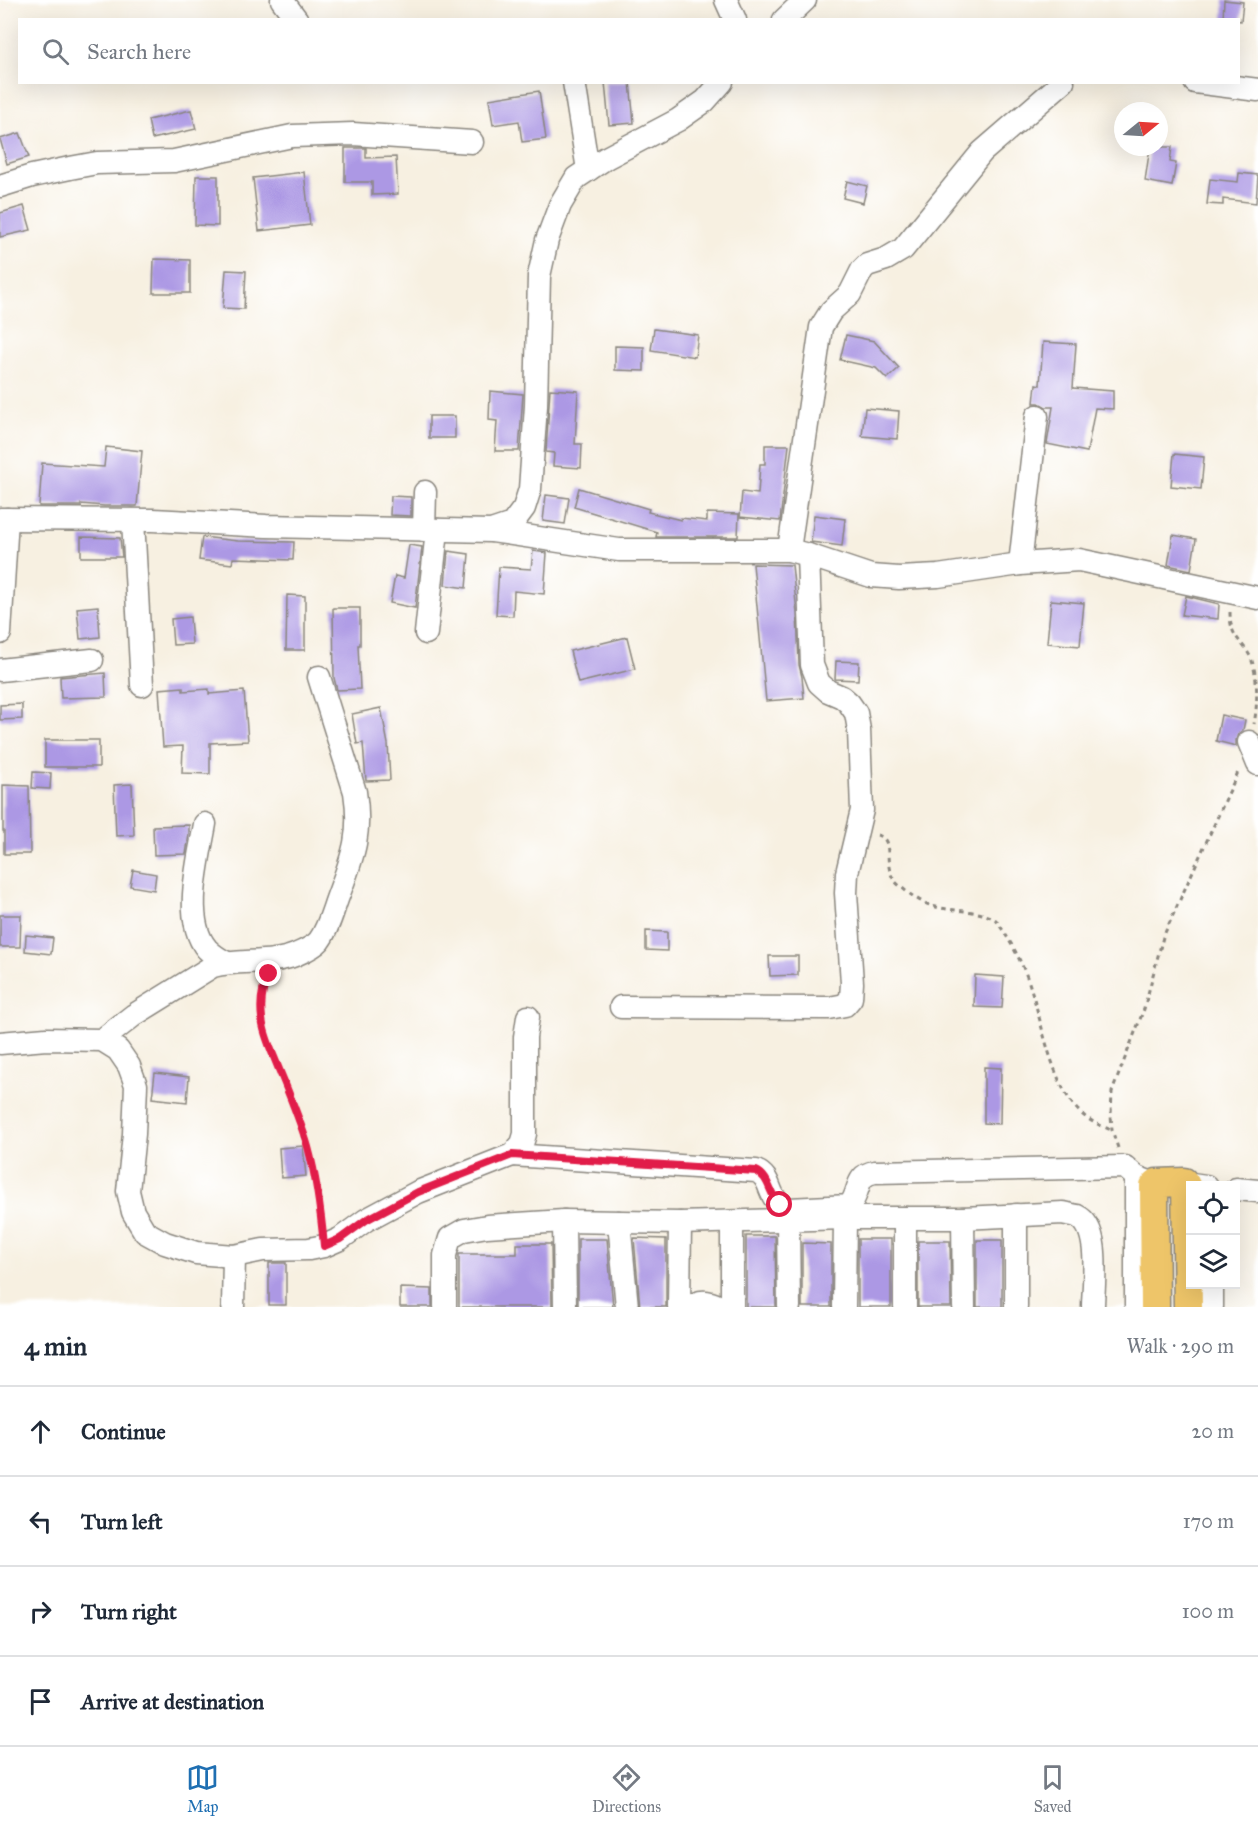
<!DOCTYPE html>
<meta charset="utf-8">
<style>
:root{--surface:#fff;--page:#f2f2f3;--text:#1f2937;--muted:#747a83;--line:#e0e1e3;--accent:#1f6fb2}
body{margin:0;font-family:"IM FELL Great Primer",serif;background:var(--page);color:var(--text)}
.controls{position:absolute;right:18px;bottom:18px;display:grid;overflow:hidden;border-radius:0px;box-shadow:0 6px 24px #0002}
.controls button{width:54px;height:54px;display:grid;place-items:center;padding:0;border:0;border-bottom:2px solid var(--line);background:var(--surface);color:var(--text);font:30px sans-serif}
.compass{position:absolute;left:1114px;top:102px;width:54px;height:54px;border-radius:50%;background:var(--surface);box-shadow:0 6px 24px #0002;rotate:72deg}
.stop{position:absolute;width:18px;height:18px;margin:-14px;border:4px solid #e11d48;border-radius:50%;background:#fff}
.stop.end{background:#e11d48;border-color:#fff;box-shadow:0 2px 6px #0008}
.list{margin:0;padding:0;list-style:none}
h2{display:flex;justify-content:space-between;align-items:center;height:78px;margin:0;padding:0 24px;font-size:26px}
h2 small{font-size:20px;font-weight:400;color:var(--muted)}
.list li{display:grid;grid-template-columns:39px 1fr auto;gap:18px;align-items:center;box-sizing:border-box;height:90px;padding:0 24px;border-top:2px solid var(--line)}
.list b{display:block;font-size:22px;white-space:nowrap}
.list em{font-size:20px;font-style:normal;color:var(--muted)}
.icon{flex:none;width:33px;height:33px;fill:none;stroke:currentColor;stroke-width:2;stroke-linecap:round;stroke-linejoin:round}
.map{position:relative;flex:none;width:1258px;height:1307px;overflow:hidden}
.search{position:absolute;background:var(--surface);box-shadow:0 6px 24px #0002;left:18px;right:18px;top:18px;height:66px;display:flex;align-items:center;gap:15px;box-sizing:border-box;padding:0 21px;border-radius:0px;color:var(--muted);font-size:22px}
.sheet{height:438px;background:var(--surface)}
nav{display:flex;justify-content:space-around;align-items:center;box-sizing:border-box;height:84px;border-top:2px solid var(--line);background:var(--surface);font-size:16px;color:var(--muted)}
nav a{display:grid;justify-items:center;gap:3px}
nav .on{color:var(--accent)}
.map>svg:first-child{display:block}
.building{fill:#ac98e4}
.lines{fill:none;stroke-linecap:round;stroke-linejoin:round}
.minor-casing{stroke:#8a867e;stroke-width:25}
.major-casing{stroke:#8a867e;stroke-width:31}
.path{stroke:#8a867e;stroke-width:3;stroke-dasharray:4.5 4.5;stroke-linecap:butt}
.minor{stroke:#fff;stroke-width:22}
.major{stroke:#eec569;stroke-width:28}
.route{stroke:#e11d48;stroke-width:8}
</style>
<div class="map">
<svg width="1258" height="1307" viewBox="0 0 1258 1307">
<rect width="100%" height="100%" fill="#fff"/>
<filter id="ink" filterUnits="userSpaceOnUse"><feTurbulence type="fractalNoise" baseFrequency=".0167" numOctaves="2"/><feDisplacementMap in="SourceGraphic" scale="12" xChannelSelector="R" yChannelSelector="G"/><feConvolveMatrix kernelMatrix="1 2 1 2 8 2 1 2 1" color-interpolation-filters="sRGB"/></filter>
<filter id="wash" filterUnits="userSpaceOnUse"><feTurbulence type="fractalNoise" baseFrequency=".008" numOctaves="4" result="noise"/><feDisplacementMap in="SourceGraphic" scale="24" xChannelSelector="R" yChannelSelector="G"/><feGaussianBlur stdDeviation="1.35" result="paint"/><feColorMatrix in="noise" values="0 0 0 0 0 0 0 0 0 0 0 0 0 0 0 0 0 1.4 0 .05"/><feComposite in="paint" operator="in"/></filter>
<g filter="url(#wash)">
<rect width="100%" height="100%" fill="#f7f0e1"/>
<g id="blocks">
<!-- building -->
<g class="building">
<polygon points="1224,0 1243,2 1241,21 1223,19"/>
<polygon points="605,82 630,82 634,123 609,125"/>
<polygon points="539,91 546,139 522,142 519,121 493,125 489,99"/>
<polygon points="191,110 196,129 152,139 148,120"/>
<polygon points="20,133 29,157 7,164 0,139"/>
<polygon points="1150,147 1172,147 1170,162 1176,163 1172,186 1145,181"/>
<polygon points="345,148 366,148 366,158 396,157 398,194 372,195 372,182 345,182"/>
<polygon points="304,172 310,225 259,231 253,178"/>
<polygon points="1239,173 1258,175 1256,203 1223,199 1223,205 1207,204 1210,179 1238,182"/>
<polygon points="196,176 218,176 218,226 195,225"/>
<polygon points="847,181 867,186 863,203 843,198"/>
<polygon points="24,206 31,230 0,237 0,213"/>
<polygon points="154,259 190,260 190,293 153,293"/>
<polygon points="226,270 246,271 244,309 223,308"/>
<polygon points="654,329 698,335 695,357 651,350"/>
<polygon points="846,335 874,341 899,368 887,379 876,368 840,360"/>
<polygon points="1043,342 1076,344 1073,388 1113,391 1113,409 1095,408 1087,452 1047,444 1053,407 1046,407 1039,403 1034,403 1036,384 1040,385"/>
<polygon points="615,346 644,347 644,371 615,370"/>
<polygon points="550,389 578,391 575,444 582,444 581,468 553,466 554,453 546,452"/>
<polygon points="490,391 523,394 519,451 495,451 497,421 489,420"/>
<polygon points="865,408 899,411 897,439 862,436"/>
<rect x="429" y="416" width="26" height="22"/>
<polygon points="765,445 789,445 780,521 740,517 742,492 758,494 760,464 765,464"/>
<polygon points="106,447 142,451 137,506 104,506 81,504 81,506 39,506 42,463 104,467"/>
<polygon points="1174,454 1204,457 1201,489 1171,486"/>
<polygon points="579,488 649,509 648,512 681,520 681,518 707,521 707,513 739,514 738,537 656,537 657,532 574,507"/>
<polygon points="546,495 569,498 565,524 543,521"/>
<polygon points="391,496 411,497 411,516 390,515"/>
<polygon points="814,515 845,519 842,546 811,542"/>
<polygon points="1173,535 1196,539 1191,570 1168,565"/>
<polygon points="81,537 120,538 122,557 81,557"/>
<polygon points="202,537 238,541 294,542 293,560 233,558 232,564 199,560"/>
<polygon points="409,545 422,547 415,608 390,603 395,576 404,578"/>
<polygon points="448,551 469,554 466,588 445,585"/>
<polygon points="533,551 547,553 544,594 514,591 513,616 496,615 499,567 531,569"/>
<polygon points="753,564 792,565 797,613 799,665 802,677 804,698 766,701"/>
<polygon points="287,595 305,596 305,650 286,650"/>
<polygon points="1186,596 1219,604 1218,619 1182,615"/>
<polygon points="1051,600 1084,603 1080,646 1047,643"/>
<polygon points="98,606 100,637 80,639 77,608"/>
<polygon points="333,608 360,608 360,645 358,645 360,689 337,690 334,678"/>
<polygon points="190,617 192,644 173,645 171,619"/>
<polygon points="627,637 635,669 578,683 570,651"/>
<polygon points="836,661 859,662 858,680 835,679"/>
<polygon points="105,673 106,697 61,698 60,677"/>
<polygon points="183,687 183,691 209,689 209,694 244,691 248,741 210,743 210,774 182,773 183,746 163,747 159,689"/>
<polygon points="22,704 22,719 0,720 0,705"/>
<polygon points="381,708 388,744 390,780 366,781 363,743 357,744 352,714"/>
<polygon points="1221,715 1245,720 1243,730 1238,734 1236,740 1236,746 1216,741"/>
<rect x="45" y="740" width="54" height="27"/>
<polygon points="33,772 51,773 50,789 32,788"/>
<polygon points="132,784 134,835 116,836 114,785"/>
<polygon points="3,785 29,786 30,854 4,854 4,831 3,831"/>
<polygon points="189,825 189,834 186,854 154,855 153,826"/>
<polygon points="133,870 156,874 154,890 130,886"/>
<polygon points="0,915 21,915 20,947 0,947"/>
<polygon points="646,931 667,932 667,951 646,950"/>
<polygon points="26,935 53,938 51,954 25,951"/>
<polygon points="769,956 798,956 798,975 770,976"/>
<polygon points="975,975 1004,977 1002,1008 974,1007"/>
<polygon points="984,1067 1001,1068 1000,1124 984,1123"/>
<polygon points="155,1073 189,1077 187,1102 152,1098"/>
<polygon points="303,1146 306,1176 281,1178 279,1148"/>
<polygon points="746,1236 775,1236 776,1307 746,1307"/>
<polygon points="634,1238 666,1239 666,1307 640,1307"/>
<polygon points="578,1239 607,1239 613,1307 578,1307"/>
<rect x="858" y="1239" width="33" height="68"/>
<rect x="977" y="1240" width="25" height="67"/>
<polygon points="918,1241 950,1241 951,1307 918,1307"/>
<polygon points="802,1243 831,1244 831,1307 802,1307"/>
<polygon points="517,1244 551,1244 552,1307 459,1307 459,1254 517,1254"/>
<rect x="269" y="1263" width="17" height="42"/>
<polygon points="400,1288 432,1289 432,1307 400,1307"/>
</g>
</g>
</g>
<g filter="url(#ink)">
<use href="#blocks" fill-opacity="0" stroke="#8a867e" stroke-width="1.5"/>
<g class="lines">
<!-- minor casing -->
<g class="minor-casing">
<g id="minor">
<polyline points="282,0 297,20"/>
<polyline points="726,0 735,20"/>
<polyline points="784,20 805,0"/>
<polyline points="574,82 588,170"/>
<polyline points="1195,82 1258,90"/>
<polyline points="0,186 32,176 70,168 97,163 174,161 292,136 353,134 472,142"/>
<polyline points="0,519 153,520 266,526 491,531 512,524 524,508 530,489 536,406 539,276 547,240 560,205 576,178 606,158 678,120 705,101 722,82"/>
<polyline points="133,520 142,685"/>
<polyline points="424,530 425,492"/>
<polyline points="492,531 619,550 789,550 808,555 871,576 899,578 938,576 1020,564 1079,560 1258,598"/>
<polyline points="789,550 821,327 831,311 850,294 862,270 867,265 886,259 903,249 982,152 1063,82"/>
<polyline points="1020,564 1037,416"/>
<polyline points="0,633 7,519"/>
<polyline points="426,633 437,530"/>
<polyline points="0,670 92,660"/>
<polyline points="1249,742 1258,764"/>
<path d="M205 824C199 859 182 920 207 949 213 955 219 959 227 963"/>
<polyline points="621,1007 829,1008 845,1005 851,998 852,983 846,893 847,873 862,810 859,730 856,713 849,703 842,697 828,691 819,683 812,665 808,555"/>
<path d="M102 1040 134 1015 213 966C240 959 269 965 295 955 302 952 314 947 319 941 328 929 332 913 337 899 352 858 362 837 355 792L319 677"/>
<polyline points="0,1043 46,1039 102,1040 118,1050 129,1066 136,1085 134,1134 128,1191 133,1212 145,1232 165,1243 196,1253 234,1256 263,1250 309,1249 324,1246 340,1239 366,1220 418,1192 512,1155 522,1144 525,1134 525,1037 528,1017"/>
<path d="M512 1155 756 1171C775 1179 764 1199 789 1209L849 1206C861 1193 854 1175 875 1172L1125 1167 1136 1177 1155 1184"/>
<polyline points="1185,1183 1206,1186"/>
<polyline points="1236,1189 1258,1191"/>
<polyline points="1016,1215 1016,1307"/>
<polyline points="905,1218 905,1307"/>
<polyline points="963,1218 964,1307"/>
<polyline points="788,1220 789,1307"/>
<polyline points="564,1221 565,1307"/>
<polyline points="619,1222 627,1307"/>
<polyline points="1212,1284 1212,1307"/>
<polyline points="233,1307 234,1256"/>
<path d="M445 1307V1255L450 1238 464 1230 487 1226 564 1221 680 1223 845 1218H963L1063 1213C1067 1214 1073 1215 1077 1216 1102 1228 1093 1284 1093 1307"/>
<polyline points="679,1307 680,1223"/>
<path d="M691 1307C700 1299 711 1302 720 1307"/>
<polyline points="732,1307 732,1222"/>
<polyline points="844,1307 845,1218"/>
<polyline points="1136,1307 1136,1177"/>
</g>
</g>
<!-- major casing -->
<g class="major-casing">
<polyline id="major" points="1155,1307 1154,1186 1157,1183 1184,1182 1186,1185 1188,1307"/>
</g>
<!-- path -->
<g class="path">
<path d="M1230 612C1230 639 1241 638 1251 658 1258 677 1258 703 1254 724"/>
<path d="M877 835C898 840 878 869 900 886 910 895 923 904 936 907 956 912 979 909 996 920 1010 940 1024 965 1031 989 1043 1026 1053 1090 1083 1115 1091 1122 1102 1126 1111 1130"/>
<path d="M266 981C258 998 261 1018 266 1036 290 1098 317 1158 322 1225"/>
<polyline points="1118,1148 1112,1130 1111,1115 1112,1092 1144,1009 1163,937 1239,770"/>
</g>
<!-- minor -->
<use href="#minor" class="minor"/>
<!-- major -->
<use href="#major" class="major"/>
</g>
</g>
<g class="lines" filter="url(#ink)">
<!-- route -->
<path class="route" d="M269 974C262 988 260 1002 262 1018 263 1031 269 1045 274 1057 286 1087 299 1116 308 1147 317 1180 321 1213 324 1246L340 1239 366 1220 418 1192 512 1155 756 1171C770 1177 769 1195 780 1205"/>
</g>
</svg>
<div class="controls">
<button><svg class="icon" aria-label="locate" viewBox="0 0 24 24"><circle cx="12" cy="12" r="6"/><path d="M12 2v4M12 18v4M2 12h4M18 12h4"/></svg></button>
<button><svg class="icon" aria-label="layers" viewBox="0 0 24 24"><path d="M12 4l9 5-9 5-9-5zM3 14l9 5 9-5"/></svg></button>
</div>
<svg class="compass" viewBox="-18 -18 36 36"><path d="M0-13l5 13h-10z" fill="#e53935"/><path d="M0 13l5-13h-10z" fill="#747a83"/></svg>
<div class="stop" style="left:780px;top:1205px"></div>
<div class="stop end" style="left:269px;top:974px"></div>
<div class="search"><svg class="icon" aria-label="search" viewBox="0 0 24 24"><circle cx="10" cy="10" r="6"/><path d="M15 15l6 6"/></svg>Search here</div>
</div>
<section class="sheet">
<h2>4 min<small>Walk · 290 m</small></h2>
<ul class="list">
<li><svg class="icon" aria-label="ahead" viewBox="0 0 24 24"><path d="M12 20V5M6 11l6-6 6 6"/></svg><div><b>Continue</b></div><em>20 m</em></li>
<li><svg class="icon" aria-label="left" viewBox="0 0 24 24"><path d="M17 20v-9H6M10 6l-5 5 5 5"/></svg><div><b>Turn left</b></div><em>170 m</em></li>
<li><svg class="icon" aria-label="right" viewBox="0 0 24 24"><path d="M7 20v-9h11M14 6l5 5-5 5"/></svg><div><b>Turn right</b></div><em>100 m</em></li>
<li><svg class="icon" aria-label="arrive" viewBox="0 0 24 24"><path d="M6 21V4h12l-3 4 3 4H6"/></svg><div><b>Arrive at destination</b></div></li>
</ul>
</section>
<nav>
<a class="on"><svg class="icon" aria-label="map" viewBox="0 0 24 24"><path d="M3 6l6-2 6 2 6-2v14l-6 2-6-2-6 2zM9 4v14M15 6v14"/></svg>Map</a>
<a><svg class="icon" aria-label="directions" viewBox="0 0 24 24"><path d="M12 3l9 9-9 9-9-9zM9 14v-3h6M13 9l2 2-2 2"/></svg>Directions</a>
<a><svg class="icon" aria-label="saved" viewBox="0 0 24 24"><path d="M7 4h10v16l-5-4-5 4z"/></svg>Saved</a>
</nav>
